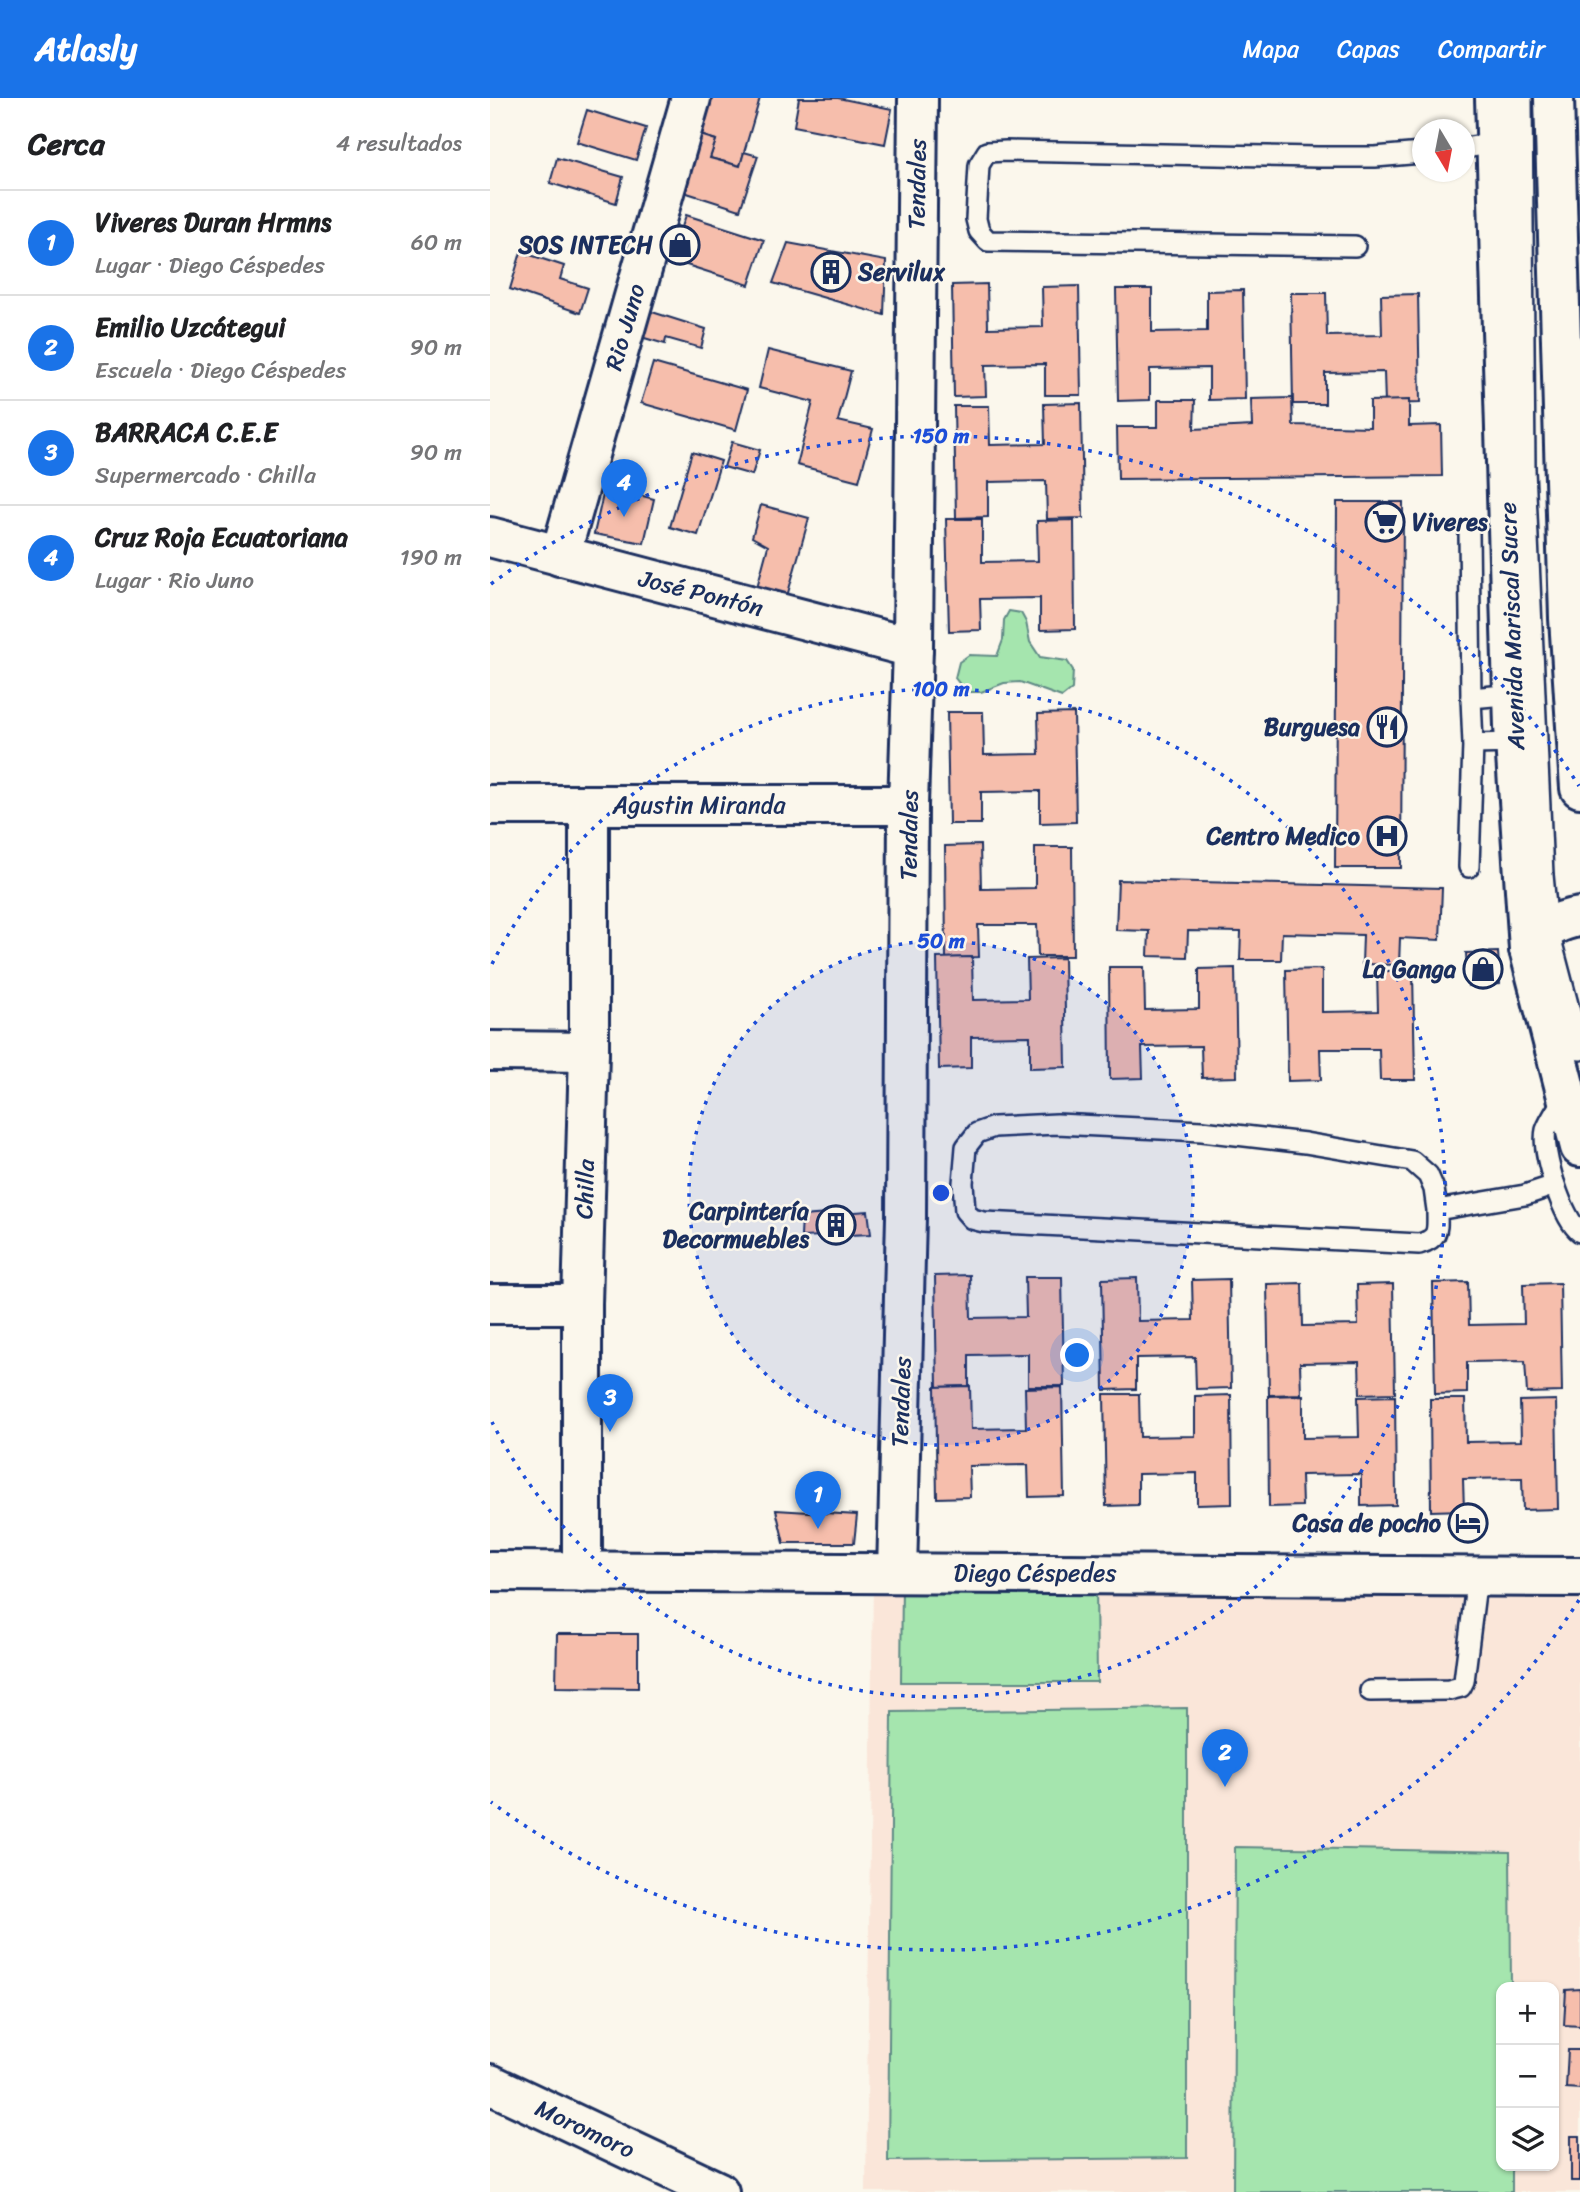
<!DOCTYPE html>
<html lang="es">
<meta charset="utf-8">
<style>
:root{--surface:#fff;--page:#f6f6f6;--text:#202124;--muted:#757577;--line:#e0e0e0;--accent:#1a73e8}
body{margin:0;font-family:Sriracha,sans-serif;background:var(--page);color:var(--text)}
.controls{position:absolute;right:21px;bottom:21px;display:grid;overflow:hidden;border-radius:14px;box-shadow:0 2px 5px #0004}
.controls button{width:63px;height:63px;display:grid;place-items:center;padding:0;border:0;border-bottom:2px solid var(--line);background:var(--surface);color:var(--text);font:35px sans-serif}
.compass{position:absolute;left:922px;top:21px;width:63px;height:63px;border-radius:50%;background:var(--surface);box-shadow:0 2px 5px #0004;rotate:170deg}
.you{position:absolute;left:588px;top:1258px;width:24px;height:24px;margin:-18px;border:5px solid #fff;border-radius:50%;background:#1a73e8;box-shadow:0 0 0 10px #1a73e833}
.badge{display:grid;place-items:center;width:46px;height:46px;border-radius:50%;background:var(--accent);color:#fff;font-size:23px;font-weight:700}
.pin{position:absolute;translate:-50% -58px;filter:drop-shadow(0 2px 4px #0008)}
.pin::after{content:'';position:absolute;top:37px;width:24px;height:21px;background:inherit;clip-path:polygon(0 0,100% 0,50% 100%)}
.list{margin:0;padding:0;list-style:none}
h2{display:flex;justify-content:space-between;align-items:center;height:91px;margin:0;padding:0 28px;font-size:30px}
h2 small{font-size:23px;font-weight:400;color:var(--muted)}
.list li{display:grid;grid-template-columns:46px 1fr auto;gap:21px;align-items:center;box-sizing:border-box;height:105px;padding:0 28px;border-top:2px solid var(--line)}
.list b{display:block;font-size:26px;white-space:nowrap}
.list p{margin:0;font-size:23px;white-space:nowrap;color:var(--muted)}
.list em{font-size:23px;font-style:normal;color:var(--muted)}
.icon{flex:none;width:38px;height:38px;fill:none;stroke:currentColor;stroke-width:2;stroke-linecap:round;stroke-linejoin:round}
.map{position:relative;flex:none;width:1090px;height:2094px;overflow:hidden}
header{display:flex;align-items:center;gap:42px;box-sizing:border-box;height:98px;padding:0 35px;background:var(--accent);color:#fff}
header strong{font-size:33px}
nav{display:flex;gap:38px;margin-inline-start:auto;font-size:24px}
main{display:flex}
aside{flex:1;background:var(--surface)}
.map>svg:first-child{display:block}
.built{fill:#fae6d9;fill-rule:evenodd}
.green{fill:#a5e5ae;stroke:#608a86;stroke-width:2}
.building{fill:#f6beac;stroke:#1b2f5e;stroke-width:2}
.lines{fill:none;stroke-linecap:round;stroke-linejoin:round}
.service-casing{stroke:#1b2f5e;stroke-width:24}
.minor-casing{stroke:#1b2f5e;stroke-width:44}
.tertiary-casing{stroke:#1b2f5e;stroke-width:44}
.primary-casing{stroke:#1b2f5e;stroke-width:44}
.service{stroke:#fbf7ec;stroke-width:19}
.minor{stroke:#fbf7ec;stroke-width:38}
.tertiary{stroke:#fbf7ec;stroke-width:38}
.primary{stroke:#fbf7ec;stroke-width:38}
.ring{fill:none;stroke:#1d4ed8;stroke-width:3.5;stroke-dasharray:3.5 7}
.labels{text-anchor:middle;stroke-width:5;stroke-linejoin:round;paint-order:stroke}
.street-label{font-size:24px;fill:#1b2f5e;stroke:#fbf7ec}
.poi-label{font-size:24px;font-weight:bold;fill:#1b2f5e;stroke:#fbf7ec;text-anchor:end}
.centre{fill:#1d4ed8;stroke:#fbf7ec;stroke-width:3.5}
.ring-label{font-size:21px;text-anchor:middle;font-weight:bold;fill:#1d4ed8;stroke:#fbf7ec;stroke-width:5;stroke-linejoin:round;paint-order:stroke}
</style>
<header>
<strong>Atlasly</strong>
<nav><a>Mapa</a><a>Capas</a><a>Compartir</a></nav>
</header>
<main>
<aside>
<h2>Cerca<small>4 resultados</small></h2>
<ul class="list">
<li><span class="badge">1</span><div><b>Viveres Duran Hrmns</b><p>Lugar · Diego Céspedes</p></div><em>60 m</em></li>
<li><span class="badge">2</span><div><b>Emilio Uzcátegui</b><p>Escuela · Diego Céspedes</p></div><em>90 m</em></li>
<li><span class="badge">3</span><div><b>BARRACA C.E.E</b><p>Supermercado · Chilla</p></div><em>90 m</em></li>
<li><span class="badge">4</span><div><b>Cruz Roja Ecuatoriana</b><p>Lugar · Rio Juno</p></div><em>190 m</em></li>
</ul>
</aside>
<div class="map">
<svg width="1090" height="2094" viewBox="0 0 1090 2094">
<rect width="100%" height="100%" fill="#fbf7ec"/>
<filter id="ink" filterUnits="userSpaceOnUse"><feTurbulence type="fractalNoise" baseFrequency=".0143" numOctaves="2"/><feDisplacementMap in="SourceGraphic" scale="14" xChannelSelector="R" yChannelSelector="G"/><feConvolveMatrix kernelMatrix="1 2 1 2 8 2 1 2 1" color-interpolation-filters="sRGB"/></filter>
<g filter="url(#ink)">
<!-- built -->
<path class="built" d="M383 1479 1090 1488V2094H376ZM1011 1889H1064V2068H1011Z"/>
<!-- green -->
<g class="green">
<polygon points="519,513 531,515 536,524 540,544 550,559 577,563 583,572 582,591 572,599 530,584 514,585 491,594 476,594 465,580 469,564 479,557 507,558 513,542 514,522"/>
<polygon points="606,1483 607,1584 411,1584 412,1484"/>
<polygon points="697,1610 697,2060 398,2063 402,1614"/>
<polygon points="745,1749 1020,1754 1021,1889 1011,1889 1011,2068 1022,2068 1022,2094 743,2094"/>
</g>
<!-- building -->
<g class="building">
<polygon points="220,0 270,0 250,68 220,60 226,42 210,37"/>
<polygon points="309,0 348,0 402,11 395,46 304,28"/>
<polygon points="97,12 156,30 146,62 87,44"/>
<polygon points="210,37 226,42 220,60 250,68 254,54 268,58 250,112 194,94"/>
<polygon points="67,60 133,79 126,105 60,85"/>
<polygon points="196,117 274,142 259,187 181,162"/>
<polygon points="298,145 396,163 394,217 283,185"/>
<polygon points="31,154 74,168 70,181 98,190 90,215 20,191"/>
<polygon points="497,186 498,230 553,229 552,189 589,188 591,297 555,297 555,266 495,267 496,298 464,299 462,187"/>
<polygon points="626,191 662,191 662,234 717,233 717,193 753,192 755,301 719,302 719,270 660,271 660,302 628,303"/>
<polygon points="801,195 836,195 837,238 892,237 891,197 928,196 930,305 895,306 894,274 835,275 835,306 803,306"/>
<polygon points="159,213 216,231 211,250 176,240 175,246 151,239"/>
<polygon points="278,252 361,273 348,323 383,331 369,383 307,367 323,304 269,290"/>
<polygon points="163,265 257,292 246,332 151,305"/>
<polygon points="802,300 803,327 880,329 880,303 919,302 919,328 951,327 952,378 628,381 627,329 668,329 668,302 705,302 704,331 762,328 761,301"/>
<polygon points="591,305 593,420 557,421 556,383 498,384 498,419 466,420 464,308 499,308 500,347 555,346 554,306"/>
<polygon points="242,344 270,352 262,377 234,369"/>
<polygon points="202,354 231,363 208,437 180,429"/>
<polygon points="115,388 164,401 154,445 104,436"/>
<polygon points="847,404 913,404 911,770 845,770"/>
<polygon points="271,407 319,420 296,502 266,493 278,448 262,439"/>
<polygon points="456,421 492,421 492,464 548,463 547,423 584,422 585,531 550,532 550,500 490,501 491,532 459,533"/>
<polygon points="457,614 493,614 494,657 549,656 548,616 584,615 586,724 550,725 550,693 491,694 491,726 459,726"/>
<polygon points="490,747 491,791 545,790 545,749 582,749 583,858 548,858 547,827 488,827 489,859 456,860 455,748"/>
<polygon points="628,782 952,790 950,842 910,840 909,867 872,866 873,837 792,835 791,862 750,862 751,834 698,833 697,859 658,858 659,833 626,832"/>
<polygon points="1008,854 1010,886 978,888 976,855"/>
<polygon points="482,859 483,902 538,901 537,861 574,860 576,969 540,970 540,938 481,939 481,970 449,971 447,860"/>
<polygon points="619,869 654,869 655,912 709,911 709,871 745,870 747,979 712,980 711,948 652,949 653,980 620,981"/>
<polygon points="832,871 832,914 888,913 887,873 923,873 925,982 890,982 889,951 830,951 831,982 798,983 796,872"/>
<polygon points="378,1113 381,1136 311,1139 312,1118"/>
<polygon points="480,1177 481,1220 536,1219 535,1179 572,1179 574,1288 538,1288 538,1256 479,1257 479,1288 447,1289 445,1178"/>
<polygon points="647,1180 648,1223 703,1222 702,1182 739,1181 741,1290 706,1291 705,1259 646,1260 646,1291 614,1292 612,1181"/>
<polygon points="978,1184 979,1227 1034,1226 1033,1186 1070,1185 1072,1294 1037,1295 1035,1263 977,1264 977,1295 945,1296 943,1185"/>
<polygon points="812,1185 813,1228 868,1227 867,1187 903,1186 905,1295 870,1296 869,1264 810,1265 811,1296 779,1297 777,1186"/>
<polygon points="480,1288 481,1331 536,1330 535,1290 572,1289 574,1398 539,1399 538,1367 479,1368 480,1399 447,1400 445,1289"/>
<polygon points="614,1296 649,1296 650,1339 705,1338 705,1298 741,1297 742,1406 707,1407 707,1375 648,1376 648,1407 616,1408"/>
<polygon points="813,1297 813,1340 869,1339 868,1299 905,1298 906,1407 871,1408 871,1376 811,1377 812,1408 779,1409 778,1298"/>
<polygon points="940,1301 975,1301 976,1344 1031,1343 1030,1303 1066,1302 1068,1411 1033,1412 1032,1380 973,1381 974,1412 941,1413"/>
<polygon points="286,1412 367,1417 364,1445 294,1445"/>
<polygon points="67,1536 148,1536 148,1590 66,1589"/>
<polygon points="1090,1891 1090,1928 1074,1927 1076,1892"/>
<polygon points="1078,1952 1090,1952 1090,1991 1076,1990"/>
<rect x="1081" y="2038" width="9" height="45"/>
</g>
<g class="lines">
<!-- service casing -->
<g class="service-casing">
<g id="service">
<polyline points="1032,0 1035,372 1053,777 1058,830 1090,952"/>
<polyline points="974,50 1007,45"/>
<polyline points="865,148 498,143 489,133 486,121 489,67 497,54 516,53 828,59 885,59 932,55"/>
<polyline points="979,434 981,600"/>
<polyline points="983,646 1026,645"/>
<polyline points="979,769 983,646 981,600 1025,596"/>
<path d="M1075 998C1069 1009 1060 1021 1056 1032 1051 1053 1073 1122 1090 1134"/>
<path d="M947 1112 944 1091 938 1077 922 1063 815 1045 712 1033 567 1026 504 1029 487 1035 476 1049 473 1085 475 1113 482 1121 494 1124 929 1146C950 1140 947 1132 947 1112L1035 1097 1065 1087"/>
<polyline points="880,1593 959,1592 971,1589 974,1583 987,1478"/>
</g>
</g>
<!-- minor casing -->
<g class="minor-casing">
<g id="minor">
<polyline points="0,439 423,550"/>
<polyline points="70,458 201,0"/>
<polyline points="0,707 418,707"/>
<polyline points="0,953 99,954"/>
<polyline points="0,1206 92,1206"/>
<polyline points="92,1474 92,1206 99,954 99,707"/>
<polyline points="407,1475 416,1119 418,707 423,550 428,0"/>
<polyline points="0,1986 229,2094"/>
</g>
</g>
<!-- tertiary casing -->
<g class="tertiary-casing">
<g id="tertiary">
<path d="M1039 851C1052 832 1067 822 1090 819"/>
<polyline points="0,1473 1090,1479"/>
</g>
</g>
<!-- primary casing -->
<g class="primary-casing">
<g id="primary">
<polyline points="1005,0 1024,628 1039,851 1090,1049"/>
<polyline points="1064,0 1079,520 1090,690"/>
</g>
</g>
<!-- service -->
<use href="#service" class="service"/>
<!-- minor -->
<use href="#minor" class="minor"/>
<!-- tertiary -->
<use href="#tertiary" class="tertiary"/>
<!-- primary -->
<use href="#primary" class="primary"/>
</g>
</g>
<!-- distance rings -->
<circle cx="451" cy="1095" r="252" fill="#1d4ed8" fill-opacity=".12"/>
<g class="ring">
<circle cx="451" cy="1095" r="252"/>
<path d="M2 866A504 504 0 1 1 2 1324"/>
<path d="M1089 1502A757 757 0 0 1 1 1704M1 486A757 757 0 0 1 1089 688"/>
</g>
<!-- icons -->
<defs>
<g id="shop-ring" transform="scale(2.0125)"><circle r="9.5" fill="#fbf7ec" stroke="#1b2f5e" stroke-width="1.5"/><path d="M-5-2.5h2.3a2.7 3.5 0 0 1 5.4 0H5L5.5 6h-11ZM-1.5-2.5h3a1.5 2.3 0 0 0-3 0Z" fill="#1b2f5e"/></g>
<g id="building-ring" transform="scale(2.0125)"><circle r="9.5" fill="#fbf7ec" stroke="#1b2f5e" stroke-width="1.5"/><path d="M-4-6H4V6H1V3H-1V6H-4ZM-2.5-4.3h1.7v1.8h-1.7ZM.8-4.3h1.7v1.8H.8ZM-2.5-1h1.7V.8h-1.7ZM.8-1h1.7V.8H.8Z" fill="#1b2f5e"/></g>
<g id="supermarket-ring" transform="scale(2.0125)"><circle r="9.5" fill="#fbf7ec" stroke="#1b2f5e" stroke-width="1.5"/><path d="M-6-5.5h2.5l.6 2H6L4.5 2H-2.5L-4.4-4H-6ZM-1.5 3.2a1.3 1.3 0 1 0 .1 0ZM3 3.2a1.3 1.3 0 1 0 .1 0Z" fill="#1b2f5e"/></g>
<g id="restaurant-ring" transform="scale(2.0125)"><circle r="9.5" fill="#fbf7ec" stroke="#1b2f5e" stroke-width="1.5"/><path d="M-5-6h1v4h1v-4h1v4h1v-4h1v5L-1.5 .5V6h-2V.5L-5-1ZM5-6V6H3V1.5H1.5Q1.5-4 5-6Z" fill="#1b2f5e"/></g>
<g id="hospital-ring" transform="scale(2.0125)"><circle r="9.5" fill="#fbf7ec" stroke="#1b2f5e" stroke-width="1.5"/><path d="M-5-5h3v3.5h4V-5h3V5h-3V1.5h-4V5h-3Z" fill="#1b2f5e"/></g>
<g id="hotel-ring" transform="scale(2.0125)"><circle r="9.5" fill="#fbf7ec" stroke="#1b2f5e" stroke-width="1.5"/><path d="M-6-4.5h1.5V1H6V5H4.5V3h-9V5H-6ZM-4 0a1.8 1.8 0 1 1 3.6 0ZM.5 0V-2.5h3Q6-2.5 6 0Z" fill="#1b2f5e"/></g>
</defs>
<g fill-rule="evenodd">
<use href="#shop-ring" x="190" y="147"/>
<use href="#building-ring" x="341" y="174"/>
<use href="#supermarket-ring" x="895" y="424"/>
<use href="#restaurant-ring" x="897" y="629"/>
<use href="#hospital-ring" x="897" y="738"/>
<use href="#shop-ring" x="993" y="871"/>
<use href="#building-ring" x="346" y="1127"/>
<use href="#hotel-ring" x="978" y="1425"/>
</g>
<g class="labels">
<!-- street labels -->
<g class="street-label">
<text transform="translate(427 86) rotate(-89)" y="8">Tendales</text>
<text transform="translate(135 229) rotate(-74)" y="8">Rio Juno</text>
<text transform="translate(211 495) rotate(14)" y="8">José Pontón</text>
<text transform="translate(1022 528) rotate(-92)" y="8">Avenida Mariscal Sucre</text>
<text x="209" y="715">Agustin Miranda</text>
<text transform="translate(419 737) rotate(-89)" y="8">Tendales</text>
<text transform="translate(95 1091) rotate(-88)" y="8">Chilla</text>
<text transform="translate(411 1304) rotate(-88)" y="8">Tendales</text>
<text x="545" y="1483">Diego Céspedes</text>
<text transform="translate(95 2031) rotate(25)" y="8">Moromoro</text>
</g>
<!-- poi labels -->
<g class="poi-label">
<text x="163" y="155">SOS INTECH</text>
<text x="368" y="182" text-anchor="start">Servilux</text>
<text x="922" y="432" text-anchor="start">Viveres</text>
<text x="870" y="637">Burguesa</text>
<text x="870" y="746">Centro Medico</text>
<text x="966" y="879">La Ganga</text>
<text x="319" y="1121">Carpintería<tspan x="319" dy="28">Decormuebles</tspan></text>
<text x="951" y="1433">Casa de pocho</text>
</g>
</g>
<circle cx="451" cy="1095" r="10" class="centre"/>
<g class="ring-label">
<text x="451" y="345">150 m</text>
<text x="451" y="598">100 m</text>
<text x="451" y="850">50 m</text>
</g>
</svg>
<div class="controls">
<button>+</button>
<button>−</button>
<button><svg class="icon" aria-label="layers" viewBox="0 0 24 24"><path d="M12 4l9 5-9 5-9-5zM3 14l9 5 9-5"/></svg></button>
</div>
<svg class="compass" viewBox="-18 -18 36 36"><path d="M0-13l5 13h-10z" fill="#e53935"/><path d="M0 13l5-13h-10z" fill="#757577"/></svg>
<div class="you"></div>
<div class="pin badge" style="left:328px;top:1431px">1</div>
<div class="pin badge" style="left:735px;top:1689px">2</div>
<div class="pin badge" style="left:120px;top:1334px">3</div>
<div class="pin badge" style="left:134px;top:419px">4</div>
</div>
</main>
